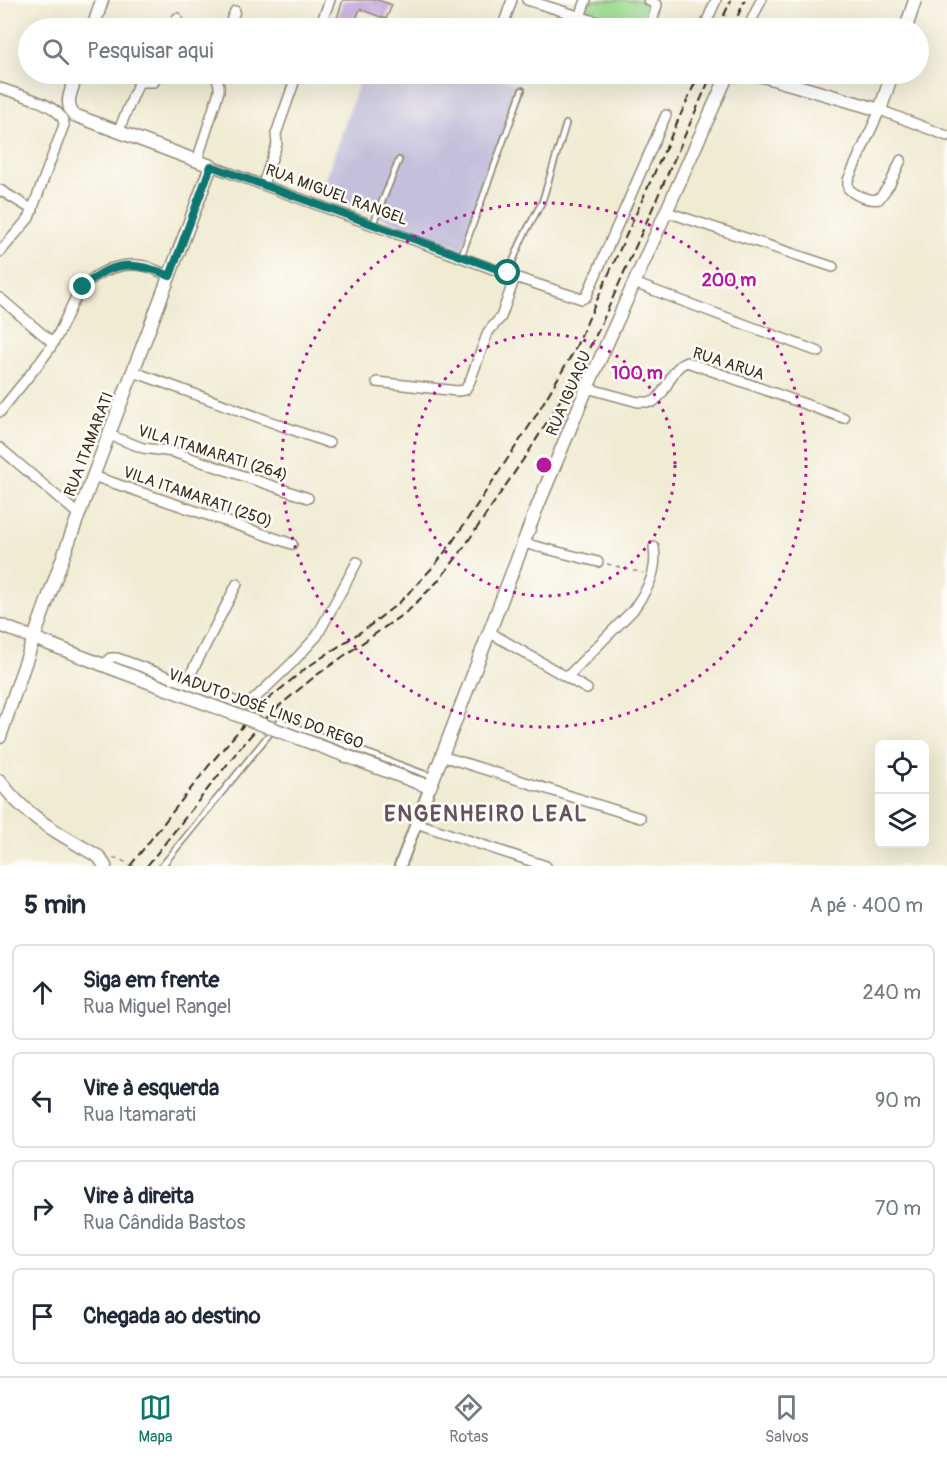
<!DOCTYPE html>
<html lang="pt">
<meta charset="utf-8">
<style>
:root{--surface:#fff;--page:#f6f6f7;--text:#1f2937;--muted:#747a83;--line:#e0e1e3;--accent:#0f766e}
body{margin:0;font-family:Pangolin,sans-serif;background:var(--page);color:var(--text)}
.controls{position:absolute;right:18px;bottom:18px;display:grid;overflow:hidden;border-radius:9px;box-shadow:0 6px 24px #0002}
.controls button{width:54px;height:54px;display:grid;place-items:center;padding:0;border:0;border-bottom:2px solid var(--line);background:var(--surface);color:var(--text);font:30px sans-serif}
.stop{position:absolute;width:18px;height:18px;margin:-14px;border:4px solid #0f766e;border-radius:50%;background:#fff}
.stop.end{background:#0f766e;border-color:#fff;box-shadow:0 2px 6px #0008}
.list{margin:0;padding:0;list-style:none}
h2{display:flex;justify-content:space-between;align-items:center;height:78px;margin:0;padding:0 24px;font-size:26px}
h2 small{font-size:20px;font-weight:400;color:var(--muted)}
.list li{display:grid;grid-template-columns:39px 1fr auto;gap:18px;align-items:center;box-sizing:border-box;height:96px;margin:0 12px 12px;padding:0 12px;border:2px solid var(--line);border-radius:9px}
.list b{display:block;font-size:22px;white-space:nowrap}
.list p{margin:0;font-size:20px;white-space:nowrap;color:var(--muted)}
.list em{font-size:20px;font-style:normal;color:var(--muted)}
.icon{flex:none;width:33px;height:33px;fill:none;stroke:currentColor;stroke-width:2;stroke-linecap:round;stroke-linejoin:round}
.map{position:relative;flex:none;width:947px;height:866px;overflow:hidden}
.search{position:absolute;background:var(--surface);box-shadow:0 6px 24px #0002;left:18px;right:18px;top:18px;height:66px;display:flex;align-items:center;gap:15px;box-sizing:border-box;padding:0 21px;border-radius:33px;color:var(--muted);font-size:22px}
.sheet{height:510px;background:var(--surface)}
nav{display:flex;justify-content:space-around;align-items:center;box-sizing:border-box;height:84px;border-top:2px solid var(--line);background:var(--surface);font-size:16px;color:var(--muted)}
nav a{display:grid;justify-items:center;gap:3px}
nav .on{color:var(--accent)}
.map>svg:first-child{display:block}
.industrial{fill:#c4c0db}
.green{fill:#9cdb91;stroke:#6c8258;stroke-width:1.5}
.building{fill:#ba9ad7}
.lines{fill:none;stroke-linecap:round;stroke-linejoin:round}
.service-casing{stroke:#968a78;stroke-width:8}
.minor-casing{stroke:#968a78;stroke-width:12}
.tertiary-casing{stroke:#968a78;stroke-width:14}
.secondary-casing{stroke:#968a78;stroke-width:15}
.path{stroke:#968a78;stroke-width:1.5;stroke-dasharray:4.5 4.5;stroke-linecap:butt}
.service{stroke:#fff;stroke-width:4.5}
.minor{stroke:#fff;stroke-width:9}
.tertiary{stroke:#fff;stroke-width:10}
.secondary{stroke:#fff;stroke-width:12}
.rail{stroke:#3b2a1e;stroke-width:2;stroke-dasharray:9 4.5;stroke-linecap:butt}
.secondary-bridge-casing{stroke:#968a78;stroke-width:15;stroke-linecap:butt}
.secondary-bridge{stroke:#fff;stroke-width:12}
.route{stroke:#0f766e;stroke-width:8}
.ring{fill:none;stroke:#b5179e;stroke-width:3;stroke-dasharray:3 6}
.labels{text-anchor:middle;stroke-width:5;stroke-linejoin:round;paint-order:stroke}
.street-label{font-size:16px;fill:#3b2a1e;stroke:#fdfcf7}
.district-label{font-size:22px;font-weight:bold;letter-spacing:1.5px;fill:#67515f;stroke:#fdfcf7}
.centre{fill:#b5179e;stroke:#fdfcf7;stroke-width:3}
.ring-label{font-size:18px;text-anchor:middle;font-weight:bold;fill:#b5179e;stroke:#fdfcf7;stroke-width:5;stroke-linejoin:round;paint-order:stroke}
</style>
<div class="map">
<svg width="947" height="866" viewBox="0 0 947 866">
<rect width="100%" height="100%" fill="#fdfcf7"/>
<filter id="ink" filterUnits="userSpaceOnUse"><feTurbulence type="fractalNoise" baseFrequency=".0167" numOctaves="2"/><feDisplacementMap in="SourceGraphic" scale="12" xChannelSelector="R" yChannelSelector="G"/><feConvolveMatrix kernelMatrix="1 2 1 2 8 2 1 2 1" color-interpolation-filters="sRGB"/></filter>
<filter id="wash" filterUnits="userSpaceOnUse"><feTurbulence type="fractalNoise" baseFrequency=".008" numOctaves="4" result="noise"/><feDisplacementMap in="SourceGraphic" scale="24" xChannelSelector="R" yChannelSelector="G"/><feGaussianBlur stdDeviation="1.35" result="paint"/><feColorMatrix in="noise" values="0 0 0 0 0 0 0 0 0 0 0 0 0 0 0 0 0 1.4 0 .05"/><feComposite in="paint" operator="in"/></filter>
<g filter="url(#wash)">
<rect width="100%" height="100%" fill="#f0ebd3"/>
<!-- industrial -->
<polygon class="industrial" points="362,74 489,74 520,86 463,249 321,194"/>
<!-- green -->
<polygon class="green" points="590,0 639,0 653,6 646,28 581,28"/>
<g id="blocks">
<!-- building -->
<polygon class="building" points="343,0 378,0 392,5 386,19 360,9 353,27 336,21"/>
</g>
</g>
<g filter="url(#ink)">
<use href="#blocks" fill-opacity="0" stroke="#968a78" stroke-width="1.5"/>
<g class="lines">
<!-- service casing -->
<g class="service-casing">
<g id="service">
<polyline points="373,224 399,160"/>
<polyline points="461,257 522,90"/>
<polyline points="508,273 523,237 542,202 566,124"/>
<polyline points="162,866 280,721 433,777"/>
</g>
</g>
<!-- minor casing -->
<g class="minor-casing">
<g id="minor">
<polyline points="527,0 617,28"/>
<polyline points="648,0 657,5 650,28"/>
<polyline points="174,28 177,18"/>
<polyline points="228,28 235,11"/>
<polyline points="316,28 320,26 330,0"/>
<polyline points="502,28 512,0"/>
<polyline points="576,28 586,0"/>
<polyline points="704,28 716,0"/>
<polyline points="748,28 761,0"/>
<path d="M0 88C17 94 64 105 64 125"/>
<polyline points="118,132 139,82 154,82 158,74"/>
<path d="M901 160 890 184 879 199C869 201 855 196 848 188V180L880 110 947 136"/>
<polyline points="197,161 219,91 219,85 215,74"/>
<polyline points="211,166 515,277 582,299 586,297 666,115"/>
<polyline points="263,184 277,144 276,134 297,74"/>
<polyline points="0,190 33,210"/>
<polyline points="667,212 833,267"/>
<polyline points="0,252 29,218 64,125"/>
<polyline points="634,283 819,352"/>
<polyline points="0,298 53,343"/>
<polyline points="134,372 329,443"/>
<polyline points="377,382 457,391 465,390 470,381 488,332 501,317 515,277"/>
<path d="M587 388 638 402H653C668 393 670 367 687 362L844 418"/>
<path d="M0 412C16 391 34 371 49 350 60 334 67 314 76 297 89 274 118 261 144 266 153 268 161 273 170 276"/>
<polyline points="109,435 143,448 173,452 308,498"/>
<polyline points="0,448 78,514"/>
<polyline points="93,476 292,544"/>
<polyline points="523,543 598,562"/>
<polyline points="489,632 587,689"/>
<polyline points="104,665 110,658 117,658 242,704 250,703 292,663 317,636 357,562"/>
<path d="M567 677 633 610C647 590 658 573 654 547"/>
<polyline points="186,683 237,584"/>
<polyline points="442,756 640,818"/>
<polyline points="416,823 546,866"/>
</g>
</g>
<!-- tertiary casing -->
<g class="tertiary-casing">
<polyline id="tertiary" points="400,866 430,787"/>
</g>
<!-- secondary casing -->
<g class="secondary-casing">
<g id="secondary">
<polyline points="93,28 102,0"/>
<polyline points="906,28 915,0"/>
<polyline points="756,74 880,110 892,74"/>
<polyline points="0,625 111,668"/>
<path d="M0 737C64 544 140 356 211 166L74 115C63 103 73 87 77 74"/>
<path d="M0 781C25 817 62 835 99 857L105 866"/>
<polyline points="416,782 430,787 536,510 587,388 728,74"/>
</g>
</g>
<!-- path -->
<g class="path">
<polyline points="607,564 643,573"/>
<polyline points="113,858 116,858 134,866"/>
</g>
<!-- service -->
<use href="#service" class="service"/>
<!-- minor -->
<use href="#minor" class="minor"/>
<!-- tertiary -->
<use href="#tertiary" class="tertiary"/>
<!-- secondary -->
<use href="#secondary" class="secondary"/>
<!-- rail -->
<g class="rail">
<polyline points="718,28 731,0"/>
<polyline points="732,28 745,0"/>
<polyline points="130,866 211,763 259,707 306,668 368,627 400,602 434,566 451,544 532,422 574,351 699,74"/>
<polyline points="147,866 244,743 272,712 314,677 409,610 439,580 460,553 531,448 575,376 599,329 712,74"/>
</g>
<!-- secondary-bridge casing -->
<g class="secondary-bridge-casing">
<polyline id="secondary-bridge" points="111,668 416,782"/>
</g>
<!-- secondary-bridge -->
<use href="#secondary-bridge" class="secondary-bridge"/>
</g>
</g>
<g class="lines" filter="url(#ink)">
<!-- route -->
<path class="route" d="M83 287C111 260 136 261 170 276L211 166 508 273"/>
</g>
<!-- distance rings -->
<g class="ring">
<circle cx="544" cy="465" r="131"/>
<circle cx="544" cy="465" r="262"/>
</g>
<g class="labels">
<!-- street labels -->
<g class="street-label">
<text transform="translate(337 194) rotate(20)" y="6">RUA MIGUEL RANGEL</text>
<text transform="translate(729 363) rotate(18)" y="6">RUA ARUA</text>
<text transform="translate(568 393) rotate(-67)" y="6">RUA IGUAÇU</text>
<text transform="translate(88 444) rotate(-69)" y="6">RUA ITAMARATI</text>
<text transform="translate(213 452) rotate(17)" y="6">VILA ITAMARATI (264)</text>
<text transform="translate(198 496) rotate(19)" y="6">VILA ITAMARATI (250)</text>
<text transform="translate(266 708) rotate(20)" y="6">VIADUTO JOSÉ LINS DO REGO</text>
</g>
<!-- district labels -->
<g class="district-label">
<text x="486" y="821">ENGENHEIRO LEAL</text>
</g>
</g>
<circle cx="544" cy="465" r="9" class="centre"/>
<g class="ring-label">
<text x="729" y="286">200 m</text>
<text x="637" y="379">100 m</text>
</g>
</svg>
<div class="controls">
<button><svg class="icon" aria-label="locate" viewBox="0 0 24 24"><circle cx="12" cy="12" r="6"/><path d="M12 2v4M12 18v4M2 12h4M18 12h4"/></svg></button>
<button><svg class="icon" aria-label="layers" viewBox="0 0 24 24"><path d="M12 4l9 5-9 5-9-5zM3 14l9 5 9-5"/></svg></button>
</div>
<div class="stop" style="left:508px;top:273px"></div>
<div class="stop end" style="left:83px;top:287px"></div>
<div class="search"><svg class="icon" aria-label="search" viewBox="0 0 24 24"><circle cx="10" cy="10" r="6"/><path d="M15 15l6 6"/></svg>Pesquisar aqui</div>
</div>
<section class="sheet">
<h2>5 min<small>A pé · 400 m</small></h2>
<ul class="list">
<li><svg class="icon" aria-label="ahead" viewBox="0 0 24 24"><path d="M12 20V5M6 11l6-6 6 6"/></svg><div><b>Siga em frente</b><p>Rua Miguel Rangel</p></div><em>240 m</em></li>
<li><svg class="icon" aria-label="left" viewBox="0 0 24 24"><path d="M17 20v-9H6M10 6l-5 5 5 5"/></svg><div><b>Vire à esquerda</b><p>Rua Itamarati</p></div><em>90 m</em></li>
<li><svg class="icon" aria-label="right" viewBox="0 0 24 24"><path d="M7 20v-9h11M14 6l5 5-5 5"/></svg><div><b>Vire à direita</b><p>Rua Cândida Bastos</p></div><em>70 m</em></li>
<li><svg class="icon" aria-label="arrive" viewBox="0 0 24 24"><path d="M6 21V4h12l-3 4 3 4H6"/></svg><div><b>Chegada ao destino</b></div></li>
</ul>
</section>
<nav>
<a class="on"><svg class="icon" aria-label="map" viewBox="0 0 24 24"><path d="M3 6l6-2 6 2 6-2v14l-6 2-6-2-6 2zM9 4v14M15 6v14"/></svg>Mapa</a>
<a><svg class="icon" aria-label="directions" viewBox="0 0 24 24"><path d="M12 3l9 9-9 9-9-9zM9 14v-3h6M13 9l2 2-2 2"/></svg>Rotas</a>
<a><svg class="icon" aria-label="saved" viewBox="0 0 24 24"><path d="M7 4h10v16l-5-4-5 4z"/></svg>Salvos</a>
</nav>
